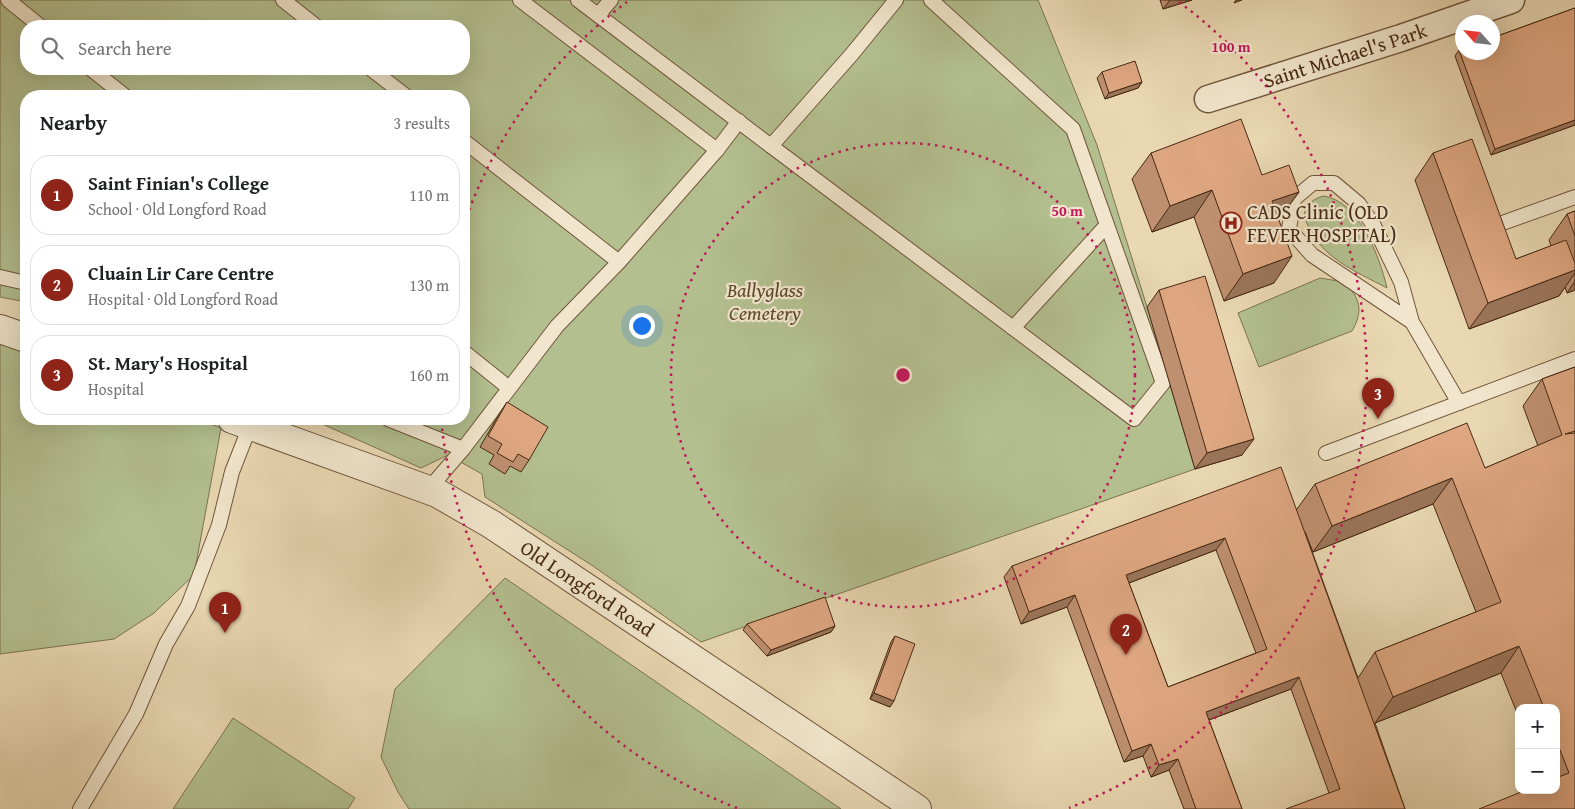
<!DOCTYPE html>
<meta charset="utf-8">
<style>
:root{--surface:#fff;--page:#f6f6f6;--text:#202124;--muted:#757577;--line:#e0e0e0;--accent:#8f2418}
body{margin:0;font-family:"Gentium Book Plus",serif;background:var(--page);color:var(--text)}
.controls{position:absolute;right:15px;bottom:15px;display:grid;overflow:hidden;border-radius:10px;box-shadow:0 5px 20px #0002}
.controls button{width:45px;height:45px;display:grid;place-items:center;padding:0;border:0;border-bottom:1px solid var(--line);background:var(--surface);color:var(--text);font:25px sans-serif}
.compass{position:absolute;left:1455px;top:15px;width:45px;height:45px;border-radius:50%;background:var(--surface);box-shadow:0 5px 20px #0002;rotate:297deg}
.you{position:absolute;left:641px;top:325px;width:18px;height:18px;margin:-12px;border:4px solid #fff;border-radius:50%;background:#1a73e8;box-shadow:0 0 0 8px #1a73e833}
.badge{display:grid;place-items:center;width:32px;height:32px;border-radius:50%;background:var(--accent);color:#fff;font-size:16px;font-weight:700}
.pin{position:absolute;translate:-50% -41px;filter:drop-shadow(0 1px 2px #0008)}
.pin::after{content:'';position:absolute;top:26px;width:18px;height:15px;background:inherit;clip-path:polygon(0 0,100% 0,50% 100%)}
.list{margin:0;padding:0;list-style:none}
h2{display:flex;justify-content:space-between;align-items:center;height:65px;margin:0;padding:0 20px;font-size:21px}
h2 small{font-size:16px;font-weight:400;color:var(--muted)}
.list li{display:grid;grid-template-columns:32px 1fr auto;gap:15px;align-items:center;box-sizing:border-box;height:80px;margin:0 10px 10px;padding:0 10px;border:1px solid var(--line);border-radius:20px}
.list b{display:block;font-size:19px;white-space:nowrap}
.list p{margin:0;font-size:16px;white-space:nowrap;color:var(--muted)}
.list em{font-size:16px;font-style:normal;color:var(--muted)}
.icon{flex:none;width:28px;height:28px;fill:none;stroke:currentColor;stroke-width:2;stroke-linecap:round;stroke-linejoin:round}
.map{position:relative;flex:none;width:1575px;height:809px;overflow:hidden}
.search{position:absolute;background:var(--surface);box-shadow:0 5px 20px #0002;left:20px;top:20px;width:450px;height:55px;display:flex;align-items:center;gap:12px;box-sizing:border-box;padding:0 18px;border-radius:20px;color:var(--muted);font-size:19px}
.panel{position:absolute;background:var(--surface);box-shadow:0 5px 20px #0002;left:20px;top:90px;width:450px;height:335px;border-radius:20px}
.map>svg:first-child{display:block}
.green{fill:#b3bf8f;stroke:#7d7451;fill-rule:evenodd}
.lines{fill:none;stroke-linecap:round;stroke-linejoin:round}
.service-casing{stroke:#70553b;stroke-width:16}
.minor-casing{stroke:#70553b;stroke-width:29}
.tertiary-casing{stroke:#70553b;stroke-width:30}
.service{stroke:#f1e6cd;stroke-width:14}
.minor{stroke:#f1e6cd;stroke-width:26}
.tertiary{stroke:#f1e6cd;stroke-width:28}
.wall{fill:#bf906f;stroke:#472913;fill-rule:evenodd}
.shaded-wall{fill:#9b755a;stroke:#472913}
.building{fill:#dea781;stroke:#472913;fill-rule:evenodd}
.ring{fill:none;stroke:#c2185b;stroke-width:2.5;stroke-dasharray:2.5 5}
.labels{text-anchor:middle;stroke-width:4.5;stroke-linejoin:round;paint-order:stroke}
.street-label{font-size:20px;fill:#472913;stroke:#f1e6cd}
.poi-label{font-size:20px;fill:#472913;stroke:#f1e6cd;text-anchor:start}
.park-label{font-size:20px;font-style:italic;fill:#5d472c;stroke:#f1e6cd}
.centre{fill:#c2185b;stroke:#f1e6cd;stroke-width:2.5}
.ring-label{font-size:15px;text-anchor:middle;font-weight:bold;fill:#c2185b;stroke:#f1e6cd;stroke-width:4.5;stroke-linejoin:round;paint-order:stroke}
</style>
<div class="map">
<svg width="1575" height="809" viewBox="0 0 1575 809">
<rect width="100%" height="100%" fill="#e9d8b2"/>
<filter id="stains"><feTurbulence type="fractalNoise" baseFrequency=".004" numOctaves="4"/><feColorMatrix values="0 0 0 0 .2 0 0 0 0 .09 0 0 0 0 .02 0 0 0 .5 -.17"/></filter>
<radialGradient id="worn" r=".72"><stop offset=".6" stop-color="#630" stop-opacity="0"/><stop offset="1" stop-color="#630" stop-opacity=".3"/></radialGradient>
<!-- green -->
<g class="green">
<path d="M0 0H1038L1097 145 1147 307 1195 469 701 642 593 566 485 497 482 474 448 455 421 468 311 419H464V96H26V302L0 297ZM26 26H464V69H26Z"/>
<path d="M1323 196C1359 200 1380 258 1387 288 1355 271 1319 257 1306 221 1301 207 1311 200 1323 196Z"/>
<path d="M1320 278 1344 282C1360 298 1364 310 1352 331L1259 367 1238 313Z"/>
<polygon points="0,344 26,353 26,419 199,419 221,428 194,575 154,613 114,639 0,654"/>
<polygon points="505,578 841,809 409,809 398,792 381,757 395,689"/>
<polygon points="233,718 355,798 348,809 173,809"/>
</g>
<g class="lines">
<!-- service casing -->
<g class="service-casing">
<g id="service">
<polyline points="8,0 40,26"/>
<polyline points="283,0 316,26"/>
<polyline points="520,0 717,150"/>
<polyline points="578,0 771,146 852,54 896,0"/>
<polyline points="598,15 611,0"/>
<polyline points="91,69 125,96"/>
<polyline points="371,69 406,96"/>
<polyline points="464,141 619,262"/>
<polyline points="771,146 1134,419 1163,383 1073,129 931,0"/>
<polyline points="1494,226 1575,197"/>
<polyline points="0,277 26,283"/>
<polyline points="1412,322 1401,282 1374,226 1359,204 1334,183 1313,183 1294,199 1289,229 1312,255 1412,322 1459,403"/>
<polyline points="1013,328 1106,226"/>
<polyline points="464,352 509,388"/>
<polyline points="388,419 463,449"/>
<polyline points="1326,453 1575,359"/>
<polyline points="428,490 463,449 557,326 619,262 717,150 739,121"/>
<polyline points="80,809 136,714 166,644 188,606 219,525 232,472 250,426"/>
</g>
</g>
<!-- minor casing -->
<g class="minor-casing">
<g id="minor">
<path id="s1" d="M1208 99 1401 38 1511 0"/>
</g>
</g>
<!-- tertiary casing -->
<g class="tertiary-casing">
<g id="tertiary">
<polyline points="0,329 26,338"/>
<path id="s2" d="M232 419 437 493 491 524 917 809"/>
</g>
</g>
<!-- service -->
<use href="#service" class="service"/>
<!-- minor -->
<use href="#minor" class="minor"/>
<!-- tertiary -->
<use href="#tertiary" class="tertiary"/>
</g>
<!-- wall -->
<g class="wall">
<polygon points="1160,0 1192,0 1163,9"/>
<polygon points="1575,8 1575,125 1491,155 1455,56 1459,50"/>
<polygon points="1102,72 1142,82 1138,88 1105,99 1097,78"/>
<polygon points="1151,153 1262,175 1299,192 1280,218 1278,219 1274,283 1224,301 1194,217 1152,232 1132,179"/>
<polygon points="1433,153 1516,259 1551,246 1549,240 1567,214 1575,211 1575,290 1567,293 1565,287 1559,296 1469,329 1415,180"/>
<polygon points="1159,290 1242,455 1195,469 1147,307"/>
<path d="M1575 367V809L1556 790V708H1519V718L1501 673 1375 723 1405 809 1329 793 1291 689 1209 720 1242 809H1184L1169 770 1151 777 1143 756 1124 762 1067 607 1021 624 1004 577 1012 566 1297 509 1315 484 1485 468 1538 446 1523 406 1542 379ZM1433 504 1476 612 1375 652 1358 678 1305 532 1313 552ZM1216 550 1256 653 1168 687 1129 583Z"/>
<polygon points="507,402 529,460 521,472 510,466 505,474 489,464 494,455 480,447 499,414"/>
<polygon points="747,624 835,626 831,632 767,656 743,630"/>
<polygon points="895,636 890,707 870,699 891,642"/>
</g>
<!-- shaded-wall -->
<g class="shaded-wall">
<polygon points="1170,0 1192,0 1163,9"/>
<polygon points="1236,0 1242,0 1234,3"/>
<polygon points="1142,82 1138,88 1105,99 1109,93"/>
<polygon points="1575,120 1575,125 1491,155 1495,149"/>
<polygon points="1212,190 1194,217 1152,232 1170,206"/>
<polygon points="1299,192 1280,218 1254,228 1272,201"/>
<polygon points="1292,256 1274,283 1224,301 1243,274"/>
<polygon points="1575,270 1575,273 1559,296 1469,329 1488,303"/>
<polygon points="1575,281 1575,290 1567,293"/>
<polygon points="1254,439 1242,455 1195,469 1207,453"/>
<polygon points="1452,478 1433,504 1313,552 1332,526"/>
<polygon points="1225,538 1216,550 1118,587 1126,575"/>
<polygon points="1075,595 1067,607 1021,624 1029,612"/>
<polygon points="835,626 831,632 767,656 771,650"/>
<polygon points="1519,646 1501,673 1375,723 1393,697"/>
<polygon points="1299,677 1291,689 1198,724 1206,712"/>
<polygon points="874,693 894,701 890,707 870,699"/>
<polygon points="1151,744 1143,756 1124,762 1132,751"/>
<polygon points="1178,759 1169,770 1151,777 1159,765"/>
</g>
<!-- building -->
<g class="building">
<polygon points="1575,8 1575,120 1495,149 1459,50 1462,48 1462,52 1492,52 1492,38"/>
<polygon points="1135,61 1142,82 1109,93 1102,72"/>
<polygon points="1241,119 1262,175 1289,165 1299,192 1272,201 1292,256 1243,274 1212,190 1170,206 1151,153"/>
<polygon points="1472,139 1516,259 1566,240 1575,263 1575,270 1488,303 1433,153"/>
<polygon points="1575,211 1575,236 1567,214"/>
<polygon points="1205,276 1254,439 1207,453 1159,290"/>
<polygon points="1575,367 1575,431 1565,434 1575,433 1575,809 1479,809 1526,790 1556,790 1556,778 1569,773 1556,740 1556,708 1544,708 1519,646 1393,697 1375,652 1501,602 1452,478 1332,526 1315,484 1467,423 1485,468 1562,435 1542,379"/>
<polygon points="507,402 548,427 529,460 518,454 513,462 497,453 502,444 488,436"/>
<path d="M1281 467 1405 809H1286L1340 789 1299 677 1206 712 1242 809H1196L1178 759 1159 765 1151 744 1132 751 1075 595 1029 612 1012 566ZM1225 538 1267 649 1168 687 1126 575Z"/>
<polygon points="825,597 835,626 771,650 747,624"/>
<polygon points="895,636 915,644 894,701 874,693"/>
</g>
<!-- distance rings -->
<g class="ring">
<circle cx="903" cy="375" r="232"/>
<path d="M737 808A464 464 0 0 1 441 419M464 224A464 464 0 0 1 627 2M1179 2A464 464 0 0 1 1069 808"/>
</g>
<!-- icons -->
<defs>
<g id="hospital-ring" transform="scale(1.125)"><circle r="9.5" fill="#f1e6cd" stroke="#8f2418" stroke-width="1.5"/><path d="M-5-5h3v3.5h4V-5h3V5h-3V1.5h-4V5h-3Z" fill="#8f2418"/></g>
</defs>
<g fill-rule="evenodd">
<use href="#hospital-ring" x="1231" y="223"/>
</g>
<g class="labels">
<!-- street labels -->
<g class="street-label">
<text dy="7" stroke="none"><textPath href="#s1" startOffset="144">Saint Michael's Park</textPath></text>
<text dy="7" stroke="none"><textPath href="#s2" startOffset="396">Old Longford Road</textPath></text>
</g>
<!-- poi labels -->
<g class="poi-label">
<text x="1247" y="219">CADS Clinic (OLD<tspan x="1247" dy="23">FEVER HOSPITAL)</tspan></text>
</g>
<!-- park labels -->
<g class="park-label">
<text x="765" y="297">Ballyglass<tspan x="765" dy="23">Cemetery</tspan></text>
</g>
</g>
<circle cx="903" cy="375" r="8" class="centre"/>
<g class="ring-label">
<text x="1231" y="52">100 m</text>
<text x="1067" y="216">50 m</text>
</g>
<rect width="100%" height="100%" filter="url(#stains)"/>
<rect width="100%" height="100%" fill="url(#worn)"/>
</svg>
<div class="controls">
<button>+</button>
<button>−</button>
</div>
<svg class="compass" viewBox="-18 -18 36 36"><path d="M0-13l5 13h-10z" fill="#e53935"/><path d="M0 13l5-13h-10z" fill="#757577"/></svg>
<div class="you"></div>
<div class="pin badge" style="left:225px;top:633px">1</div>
<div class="pin badge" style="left:1126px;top:655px">2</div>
<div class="pin badge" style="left:1378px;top:419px">3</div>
<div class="search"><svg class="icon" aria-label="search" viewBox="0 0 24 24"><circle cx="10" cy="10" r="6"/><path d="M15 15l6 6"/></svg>Search here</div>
<section class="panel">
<h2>Nearby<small>3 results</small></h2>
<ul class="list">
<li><span class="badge">1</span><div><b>Saint Finian's College</b><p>School · Old Longford Road</p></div><em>110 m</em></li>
<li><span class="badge">2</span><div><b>Cluain Lir Care Centre</b><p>Hospital · Old Longford Road</p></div><em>130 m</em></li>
<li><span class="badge">3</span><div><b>St. Mary's Hospital</b><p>Hospital</p></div><em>160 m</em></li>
</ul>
</section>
</div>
